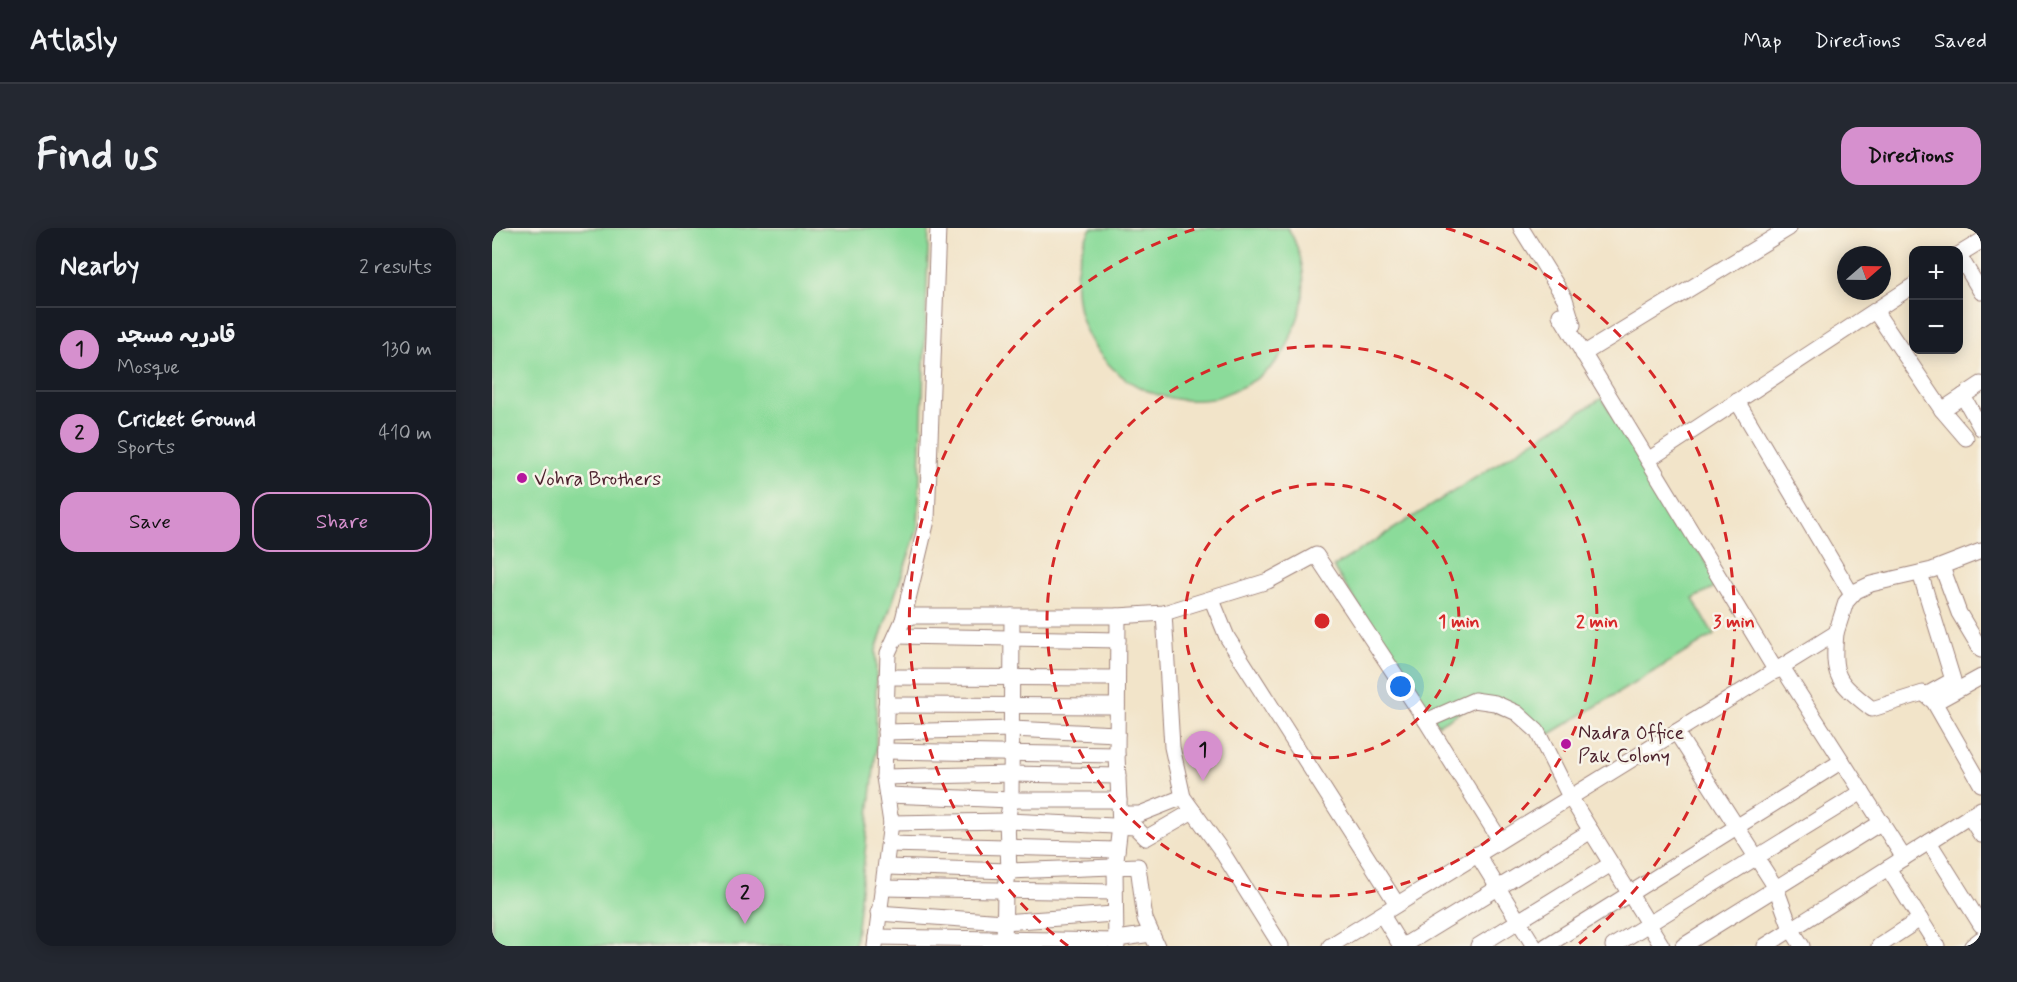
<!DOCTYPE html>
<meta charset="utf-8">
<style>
:root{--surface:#171b24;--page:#242831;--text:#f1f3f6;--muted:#9ea1a6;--line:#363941;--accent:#d690ce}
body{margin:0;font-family:Mynerve,"Playpen Sans Arabic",sans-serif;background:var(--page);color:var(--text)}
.controls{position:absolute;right:18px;top:18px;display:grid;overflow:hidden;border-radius:12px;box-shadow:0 3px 15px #0003}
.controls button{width:54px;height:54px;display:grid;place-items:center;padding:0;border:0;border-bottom:2px solid var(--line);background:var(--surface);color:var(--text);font:30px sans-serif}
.compass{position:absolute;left:1345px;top:18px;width:54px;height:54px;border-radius:50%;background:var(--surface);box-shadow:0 3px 15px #0003;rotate:70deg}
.you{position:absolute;left:909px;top:459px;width:21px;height:21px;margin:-15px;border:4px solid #fff;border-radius:50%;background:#1a73e8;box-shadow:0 0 0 9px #1a73e833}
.badge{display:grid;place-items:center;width:39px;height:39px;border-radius:50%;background:var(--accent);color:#111;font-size:20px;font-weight:700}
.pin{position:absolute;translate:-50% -50px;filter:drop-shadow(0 2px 3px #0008)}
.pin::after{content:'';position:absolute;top:32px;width:21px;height:18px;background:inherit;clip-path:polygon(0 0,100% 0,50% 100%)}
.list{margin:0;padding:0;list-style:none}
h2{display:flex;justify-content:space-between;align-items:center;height:78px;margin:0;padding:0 24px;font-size:26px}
h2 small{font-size:20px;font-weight:400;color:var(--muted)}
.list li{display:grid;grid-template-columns:39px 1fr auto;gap:18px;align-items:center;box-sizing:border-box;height:84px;padding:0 24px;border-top:2px solid var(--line)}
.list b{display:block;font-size:22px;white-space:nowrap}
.list p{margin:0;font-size:20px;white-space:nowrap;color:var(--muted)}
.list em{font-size:20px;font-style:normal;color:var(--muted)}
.actions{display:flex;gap:12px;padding:18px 24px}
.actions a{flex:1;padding:14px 0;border:2px solid var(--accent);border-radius:18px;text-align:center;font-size:21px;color:var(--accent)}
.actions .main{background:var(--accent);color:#111}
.map{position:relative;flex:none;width:1489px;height:718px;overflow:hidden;border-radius:18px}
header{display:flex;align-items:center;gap:36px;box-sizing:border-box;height:84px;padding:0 30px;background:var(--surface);border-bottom:2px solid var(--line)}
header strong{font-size:28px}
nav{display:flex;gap:33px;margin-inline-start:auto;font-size:21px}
.intro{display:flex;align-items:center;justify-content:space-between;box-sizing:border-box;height:144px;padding:0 36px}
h1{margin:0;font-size:42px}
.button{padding:15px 27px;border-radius:18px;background:var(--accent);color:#111;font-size:21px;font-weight:700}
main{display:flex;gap:36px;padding:0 36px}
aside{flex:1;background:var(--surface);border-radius:18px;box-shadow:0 3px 15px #0003}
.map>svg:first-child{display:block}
.green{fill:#8bdb9a;stroke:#6a7d62;stroke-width:1.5}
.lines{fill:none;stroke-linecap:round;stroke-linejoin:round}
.minor-casing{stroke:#9e827a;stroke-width:17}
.minor{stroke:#fff;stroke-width:15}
.ring{fill:none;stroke:#d62828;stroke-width:3;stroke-dasharray:10 8}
.poi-dot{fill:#b5179e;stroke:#f7f3e8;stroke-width:2}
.labels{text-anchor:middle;stroke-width:5;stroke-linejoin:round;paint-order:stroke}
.poi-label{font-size:20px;fill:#4a1f2b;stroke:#f7f3e8;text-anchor:start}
.centre{fill:#d62828;stroke:#f7f3e8;stroke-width:3}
.ring-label{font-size:18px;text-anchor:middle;font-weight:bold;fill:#d62828;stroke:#f7f3e8;stroke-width:5;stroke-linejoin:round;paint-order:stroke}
</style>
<header>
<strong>Atlasly</strong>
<nav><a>Map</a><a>Directions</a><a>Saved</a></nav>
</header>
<div class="intro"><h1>Find us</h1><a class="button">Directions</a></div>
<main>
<aside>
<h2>Nearby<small>2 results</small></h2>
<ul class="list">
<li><span class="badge">1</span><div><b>قادریہ مسجد</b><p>Mosque</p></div><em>130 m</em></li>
<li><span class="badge">2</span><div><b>Cricket Ground</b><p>Sports</p></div><em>410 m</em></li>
</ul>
<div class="actions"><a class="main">Save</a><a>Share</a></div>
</aside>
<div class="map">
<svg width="1489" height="718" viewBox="0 0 1489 718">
<rect width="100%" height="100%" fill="#f7f3e8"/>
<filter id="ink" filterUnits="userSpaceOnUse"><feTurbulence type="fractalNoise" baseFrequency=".0167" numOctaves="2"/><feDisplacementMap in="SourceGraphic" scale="12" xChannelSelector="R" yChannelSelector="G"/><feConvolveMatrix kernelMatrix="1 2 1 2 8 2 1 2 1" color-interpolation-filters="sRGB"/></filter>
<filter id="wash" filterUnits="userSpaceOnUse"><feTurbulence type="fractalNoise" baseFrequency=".008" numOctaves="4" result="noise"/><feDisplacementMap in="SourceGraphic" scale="24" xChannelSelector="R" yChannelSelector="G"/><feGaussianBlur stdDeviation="1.35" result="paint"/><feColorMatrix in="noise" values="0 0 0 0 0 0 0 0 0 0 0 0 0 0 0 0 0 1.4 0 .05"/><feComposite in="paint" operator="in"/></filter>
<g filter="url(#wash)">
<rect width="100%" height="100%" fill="#f2e4c9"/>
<!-- green -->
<g class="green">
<polygon points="0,0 437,0 426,300 384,422 384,522 363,718 0,718"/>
<path d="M599 0H796C814 30 817 68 802 100 799 108 796 118 791 125 781 141 762 154 745 161 737 164 728 169 719 171 624 185 551 85 599 0Z"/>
<polygon points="1110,170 1228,356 1201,371 1222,407 1053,509 1022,490 981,476 946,497 841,339"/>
</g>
</g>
<g filter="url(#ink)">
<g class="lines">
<!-- minor casing -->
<g class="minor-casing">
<g id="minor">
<polyline points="1029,0 1073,71 1081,97"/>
<polyline points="1466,27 1489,13"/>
<polyline points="1467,27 1489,64"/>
<polyline points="1383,83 1450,182 1474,210"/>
<polyline points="1068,87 1284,443"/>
<polyline points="1091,126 1297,0"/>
<polyline points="1471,168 1489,200"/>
<polyline points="1245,173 1360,367"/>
<polyline points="1450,182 1489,156"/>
<polyline points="1156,232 1422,57"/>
<polyline points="1450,339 1467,385 1489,422"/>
<polyline points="1428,345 1461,452 1434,467"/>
<polyline points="720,372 735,409 905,676"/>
<polyline points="672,385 680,519 691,569 727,619 789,718"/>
<polyline points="411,392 435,292 446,0"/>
<path d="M1344 405C1340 450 1345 453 1380 481L1431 465 1442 474 1489 556"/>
<polyline points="404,408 626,412"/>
<polyline points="1290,439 1412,630"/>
<polyline points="395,449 625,450"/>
<polyline points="1449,471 1489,449"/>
<polyline points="394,477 625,478"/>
<polyline points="934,493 982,472 1003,475 1025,485 1045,503 1078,569 1170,718"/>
<polyline points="393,504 520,501 625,506"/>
<polyline points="1184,504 1284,660 1299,701 1310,718"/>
<polyline points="393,523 625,527"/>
<polyline points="392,549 519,546 626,548"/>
<polyline points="396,567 519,572 627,572"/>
<polyline points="628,586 648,586 691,569"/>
<polyline points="1477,588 1489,607"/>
<polyline points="399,595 515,593 643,599 654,610 701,583"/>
<polyline points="1437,614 1489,697"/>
<polyline points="397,616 625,622"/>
<polyline points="985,626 1042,718"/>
<polyline points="395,639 517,643 646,638 653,691 665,718"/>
<polyline points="1396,640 1445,718"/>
<polyline points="390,660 622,664"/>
<polyline points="386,685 512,694 622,686"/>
<polyline points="890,687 909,718"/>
<polyline points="384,709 624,713 625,718"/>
<polyline points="625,711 659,706"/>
<polyline points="383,718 399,595 392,549 396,425 411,392 421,388 626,388 672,385 776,353 824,327 934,493 1008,612"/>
<polyline points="512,718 513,663 517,643 515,593 519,572 520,388"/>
<polyline points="624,718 623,640 628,598 625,527 626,388"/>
<polyline points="838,718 1344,405 1354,374 1364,363 1379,356 1440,342 1489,323"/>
<polyline points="911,718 1099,603"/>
<polyline points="986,718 1119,636"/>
<polyline points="1054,718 1350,533"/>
<polyline points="1121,718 1370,564"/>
<polyline points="1191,718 1390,594"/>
<polyline points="1273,718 1489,581"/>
<polyline points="1387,718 1428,691"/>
<polyline points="1480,718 1489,711"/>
</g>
</g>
<!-- minor -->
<use href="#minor" class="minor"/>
</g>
</g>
<!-- distance rings -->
<g class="ring">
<circle cx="830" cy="393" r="137"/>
<circle cx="830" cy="393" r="275"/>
<path d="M576 718A412 412 0 0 1 706 0M954 0A412 412 0 0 1 1084 718"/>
</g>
<!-- markers -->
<g class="poi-dot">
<circle cx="30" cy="250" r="6"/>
<circle cx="1074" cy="516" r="6"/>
</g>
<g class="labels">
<!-- poi labels -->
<g class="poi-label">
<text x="42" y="257">Vohra Brothers</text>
<text x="1086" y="511">Nadra Office<tspan x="1086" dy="23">Pak Colony</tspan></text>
</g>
</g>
<circle cx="830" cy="393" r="9" class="centre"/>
<g class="ring-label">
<text x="967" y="399">1 min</text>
<text x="1105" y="399">2 min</text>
<text x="1242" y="399">3 min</text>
</g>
</svg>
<div class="controls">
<button>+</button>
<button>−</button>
</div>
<svg class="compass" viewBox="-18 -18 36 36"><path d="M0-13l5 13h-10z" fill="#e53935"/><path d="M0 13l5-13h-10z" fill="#9ea1a6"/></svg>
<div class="you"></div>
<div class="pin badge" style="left:711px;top:553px">1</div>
<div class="pin badge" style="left:253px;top:696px">2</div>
</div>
</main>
